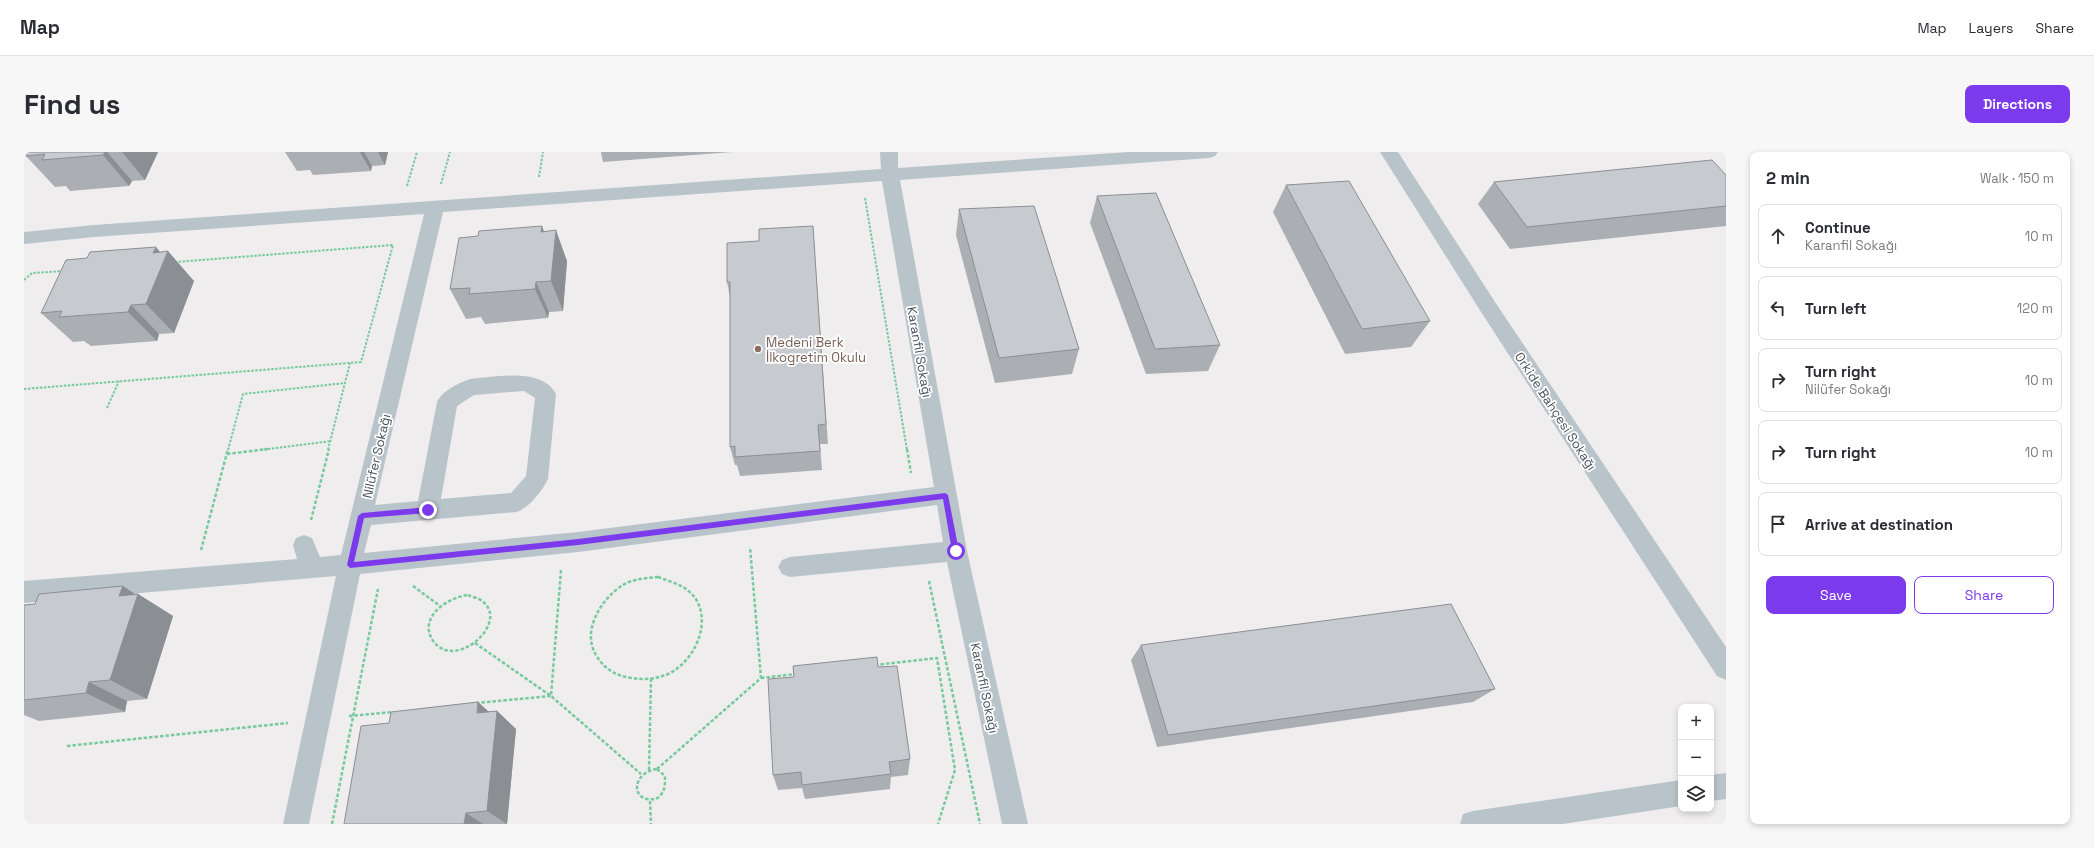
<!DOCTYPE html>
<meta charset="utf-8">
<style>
:root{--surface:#fff;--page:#f7f7f7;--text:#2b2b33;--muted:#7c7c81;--line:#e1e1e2;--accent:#7c3aed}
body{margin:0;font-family:"Space Grotesk",sans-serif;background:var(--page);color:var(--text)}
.controls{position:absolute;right:12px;bottom:12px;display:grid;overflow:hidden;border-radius:8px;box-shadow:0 2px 6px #0003}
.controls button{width:36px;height:36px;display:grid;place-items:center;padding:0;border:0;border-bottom:1px solid var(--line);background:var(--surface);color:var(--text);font:20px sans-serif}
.stop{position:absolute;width:12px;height:12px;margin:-9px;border:3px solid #7c3aed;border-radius:50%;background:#fff}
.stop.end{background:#7c3aed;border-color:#fff;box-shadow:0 1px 4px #0008}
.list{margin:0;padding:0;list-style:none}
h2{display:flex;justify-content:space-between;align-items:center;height:52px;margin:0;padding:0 16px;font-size:17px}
h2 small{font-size:13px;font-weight:400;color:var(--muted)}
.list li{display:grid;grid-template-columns:26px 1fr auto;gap:12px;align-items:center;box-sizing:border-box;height:64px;margin:0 8px 8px;padding:0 8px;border:1px solid var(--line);border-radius:8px}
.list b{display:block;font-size:15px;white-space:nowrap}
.list p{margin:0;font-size:13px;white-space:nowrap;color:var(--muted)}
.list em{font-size:13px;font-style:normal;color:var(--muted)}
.actions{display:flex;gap:8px;padding:12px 16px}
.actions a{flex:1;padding:9px 0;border:1px solid var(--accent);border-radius:8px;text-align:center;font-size:14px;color:var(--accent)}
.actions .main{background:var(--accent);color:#fff}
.icon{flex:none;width:22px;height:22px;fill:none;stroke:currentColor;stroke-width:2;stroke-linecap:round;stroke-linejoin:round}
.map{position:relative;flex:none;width:1702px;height:672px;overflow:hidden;border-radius:8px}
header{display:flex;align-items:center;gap:24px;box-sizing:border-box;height:56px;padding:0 20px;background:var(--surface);border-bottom:1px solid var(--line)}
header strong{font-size:19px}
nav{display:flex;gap:22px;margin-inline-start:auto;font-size:14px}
.intro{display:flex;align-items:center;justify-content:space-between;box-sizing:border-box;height:96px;padding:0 24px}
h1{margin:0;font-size:28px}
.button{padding:10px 18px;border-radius:8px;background:var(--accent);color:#fff;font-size:14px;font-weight:700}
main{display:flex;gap:24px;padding:0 24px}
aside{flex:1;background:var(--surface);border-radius:8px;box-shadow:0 2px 6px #0003}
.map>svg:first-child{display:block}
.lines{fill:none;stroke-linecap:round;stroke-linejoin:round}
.path-far1{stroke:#76ca9c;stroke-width:2;stroke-dasharray:2.5 1.5;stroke-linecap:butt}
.path{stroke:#76ca9c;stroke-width:2.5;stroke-dasharray:3.5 2;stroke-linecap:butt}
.minor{fill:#b9c3ca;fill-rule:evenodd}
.wall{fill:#abafb3}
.shaded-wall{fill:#8b8e92}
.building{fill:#c7cbd0;stroke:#8b8e92}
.route{fill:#7c3aed}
.education-dot{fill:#8d6e63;stroke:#fff;stroke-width:1.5}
.labels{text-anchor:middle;stroke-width:3.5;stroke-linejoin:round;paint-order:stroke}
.education-label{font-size:13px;fill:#785e54;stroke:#fff;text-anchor:start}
.street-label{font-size:13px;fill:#46525a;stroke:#fff}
</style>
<header>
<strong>Map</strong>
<nav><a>Map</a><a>Layers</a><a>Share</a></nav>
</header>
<div class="intro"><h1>Find us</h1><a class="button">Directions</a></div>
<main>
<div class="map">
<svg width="1702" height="672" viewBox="0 0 1702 672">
<rect width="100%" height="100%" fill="#f0edee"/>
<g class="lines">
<!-- path-far1 -->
<g class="path-far1">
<polyline points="515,25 519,0"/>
<polyline points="417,32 426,0"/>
<polyline points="383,34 393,0"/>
<polyline points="841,46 883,298"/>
<polyline points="0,128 8,121 39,119"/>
<polyline points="0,237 337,210 369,93 152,110"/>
<polyline points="83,256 95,229"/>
<polyline points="204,298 219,242 321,231"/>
<polyline points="236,298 307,289"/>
<polyline points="304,298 326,211"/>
</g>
<!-- path -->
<g class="path">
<polyline points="883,297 887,321"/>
<polyline points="203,302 244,297"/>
<polyline points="287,368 305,297"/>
<polyline points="177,398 204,297"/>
<path d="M634 425C642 428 652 431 659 435 694 456 675 508 644 522 632 527 621 528 608 526 592 524 580 517 572 503 557 478 578 446 599 433 609 427 622 426 634 425Z"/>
<polyline points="905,429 956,672"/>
<polyline points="389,434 416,454"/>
<path d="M444 443C448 445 455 446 458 449 487 470 432 519 410 490 392 466 424 445 444 443Z"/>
<polyline points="451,491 527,544 617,622"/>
<polyline points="851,513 913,506 931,618 914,672"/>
<polyline points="737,526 772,522"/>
<polyline points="452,551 527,544 537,418"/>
<polyline points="325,564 369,560"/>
<polyline points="43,594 264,571"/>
<polyline points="633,617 737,526 726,395"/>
<path d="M633 617 641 624C641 635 641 641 632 647 605 651 608 620 633 617Z"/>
<polyline points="625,618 627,527"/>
<polyline points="626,649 627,672"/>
<polyline points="308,672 354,437"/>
</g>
<!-- minor -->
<g class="minor">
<path d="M856 0H874V16L1105 0H1194L1191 4 1185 6 876 28 943 399 1004 672H978L923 410 766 425 758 422 754 415 758 408 766 405 919 390 913 353 554 400 336 422 285 672H259L312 424 0 451V429L273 407 269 393 272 386 280 383 288 386 296 405 317 403 400 62 70 85 0 92V80L70 73 857 17ZM858 29 910 335 554 380 340 401 347 373 493 360C506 355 518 339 524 327L532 242C518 215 471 225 446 227 434 231 418 239 413 250L394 349 351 353 419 60ZM500 239 511 246 502 324 487 341 417 347 433 254 450 243Z"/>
<polygon points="1356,0 1374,0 1473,153 1702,495 1702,528 1693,524 1459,163"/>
<polygon points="1702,621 1702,647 1687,649 1687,623"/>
<polygon points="1657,628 1657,654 1539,672 1436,672 1439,662 1449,659"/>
</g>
</g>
<!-- wall -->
<g class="wall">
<polygon points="4,0 134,0 121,28 108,29 105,34 46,39 42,34 31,35 2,4"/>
<polygon points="261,0 364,0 361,13 348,14 347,19 289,23 286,18 273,19"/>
<polygon points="577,0 708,0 579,10"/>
<polygon points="1702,23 1702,74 1486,97 1454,52 1470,30"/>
<polygon points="1262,33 1406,169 1387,195 1321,202 1249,60"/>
<polygon points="1073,44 1196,193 1184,219 1122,222 1066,71"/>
<polygon points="935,57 1055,197 1048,222 971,231 932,83"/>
<polygon points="789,74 804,292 796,292 798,318 716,324 713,313 711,313 706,295 706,145 703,130 735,89"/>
<polygon points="520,79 543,109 539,159 525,160 524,166 461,172 457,165 442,167 426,137 454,84"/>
<polygon points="136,100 170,129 150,181 135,182 133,189 67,194 60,189 49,190 17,161"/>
<polygon points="114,442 149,464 123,547 103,549 101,560 15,569 0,563 0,453"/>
<polygon points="1117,493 1471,537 1449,550 1133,595 1107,508"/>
<polygon points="854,515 886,607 884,623 867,625 866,637 781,647 778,636 754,638 749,623"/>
<polygon points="473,559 492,577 483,672 320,672 365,571"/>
</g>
<!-- shaded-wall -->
<g class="shaded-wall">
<polygon points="81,0 83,0 108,29 105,34 79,3"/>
<polygon points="98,0 134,0 121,28"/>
<polygon points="336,0 340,0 348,14 347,19"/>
<polygon points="354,0 364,0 361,13"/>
<polygon points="518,74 529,103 532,78 543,109 539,159 527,129 517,80"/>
<polygon points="132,95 141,106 144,99 170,129 150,181 122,152 129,101"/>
<polygon points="512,130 525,160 524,166 511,137"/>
<polygon points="107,153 135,182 133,189 104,160"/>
<polygon points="99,434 114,444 114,442 149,464 123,547 86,528 95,444"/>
<polygon points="65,530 103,549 101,560 62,541"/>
<polygon points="454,550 473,567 473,559 492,577 483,672 463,659 453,561"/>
<polygon points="442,661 459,672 440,672"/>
</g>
<!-- building -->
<g class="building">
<polygon points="4,0 81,0 79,3 18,8 21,2 2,4"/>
<polygon points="1688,8 1702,23 1702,54 1503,75 1470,30"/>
<polygon points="1325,29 1406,169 1338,177 1262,33"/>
<polygon points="1132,41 1196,193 1131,197 1073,44"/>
<polygon points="1010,54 1055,197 975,206 935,57"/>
<polygon points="518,74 517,80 532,78 527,129 512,130 511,137 445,142 446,136 426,137 435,86 454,84 455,79"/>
<polygon points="789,74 802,272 794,273 796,299 711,305 711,294 706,295 706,130 703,130 703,91 735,89 735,77"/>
<polygon points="132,95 129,101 144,99 122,152 107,153 104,160 35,165 38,159 17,161 42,108 63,106 66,100"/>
<polygon points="99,434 95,444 114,442 86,528 65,530 62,541 0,548 0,453 11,452 15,442"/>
<polygon points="1427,452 1471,537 1144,583 1117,493"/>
<polygon points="853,505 854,515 873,514 886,607 865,610 867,622 778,633 777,620 749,623 744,527 770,525 769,514"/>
<polygon points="454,550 453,561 473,559 463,659 442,661 440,672 320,672 337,574 365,571 367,560"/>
</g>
<!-- route -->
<polygon class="route" points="921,341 924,343 935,399 932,402 928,399 919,347 554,393 326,416 323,413 334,364 338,361 404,355 407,358 404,361 340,366 330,410 554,387"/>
<!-- markers -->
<circle class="education-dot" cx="734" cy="197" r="4"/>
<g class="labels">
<!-- education labels -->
<g class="education-label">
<text x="742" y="195">Medeni Berk<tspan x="742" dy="15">İlkogretim Okulu</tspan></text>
</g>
<!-- street labels -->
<g class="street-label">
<text transform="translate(896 200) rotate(80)" y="5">Karanfil Sokağı</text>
<text transform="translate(1532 259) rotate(57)" y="5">Orkide Bahçesi Sokağı</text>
<text transform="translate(352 304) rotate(-77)" y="5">Nilüfer Sokağı</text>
<text transform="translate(961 536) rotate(78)" y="5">Karanfil Sokağı</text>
</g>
</g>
</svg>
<div class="controls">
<button>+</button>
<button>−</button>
<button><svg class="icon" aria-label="layers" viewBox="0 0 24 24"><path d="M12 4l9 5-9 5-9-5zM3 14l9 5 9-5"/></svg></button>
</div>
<div class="stop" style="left:932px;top:399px"></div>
<div class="stop end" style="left:404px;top:358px"></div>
</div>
<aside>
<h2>2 min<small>Walk · 150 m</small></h2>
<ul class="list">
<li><svg class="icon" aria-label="ahead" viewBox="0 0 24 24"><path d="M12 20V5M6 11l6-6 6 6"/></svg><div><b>Continue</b><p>Karanfil Sokağı</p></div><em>10 m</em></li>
<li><svg class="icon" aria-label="left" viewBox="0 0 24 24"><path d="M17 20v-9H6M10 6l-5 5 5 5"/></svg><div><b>Turn left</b></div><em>120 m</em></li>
<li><svg class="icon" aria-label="right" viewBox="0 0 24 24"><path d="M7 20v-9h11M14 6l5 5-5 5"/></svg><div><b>Turn right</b><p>Nilüfer Sokağı</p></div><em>10 m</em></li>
<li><svg class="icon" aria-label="right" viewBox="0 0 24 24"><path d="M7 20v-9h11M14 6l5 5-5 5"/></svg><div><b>Turn right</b></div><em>10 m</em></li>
<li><svg class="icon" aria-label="arrive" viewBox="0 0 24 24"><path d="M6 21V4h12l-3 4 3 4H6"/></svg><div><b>Arrive at destination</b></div></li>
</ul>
<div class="actions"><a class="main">Save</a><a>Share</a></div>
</aside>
</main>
